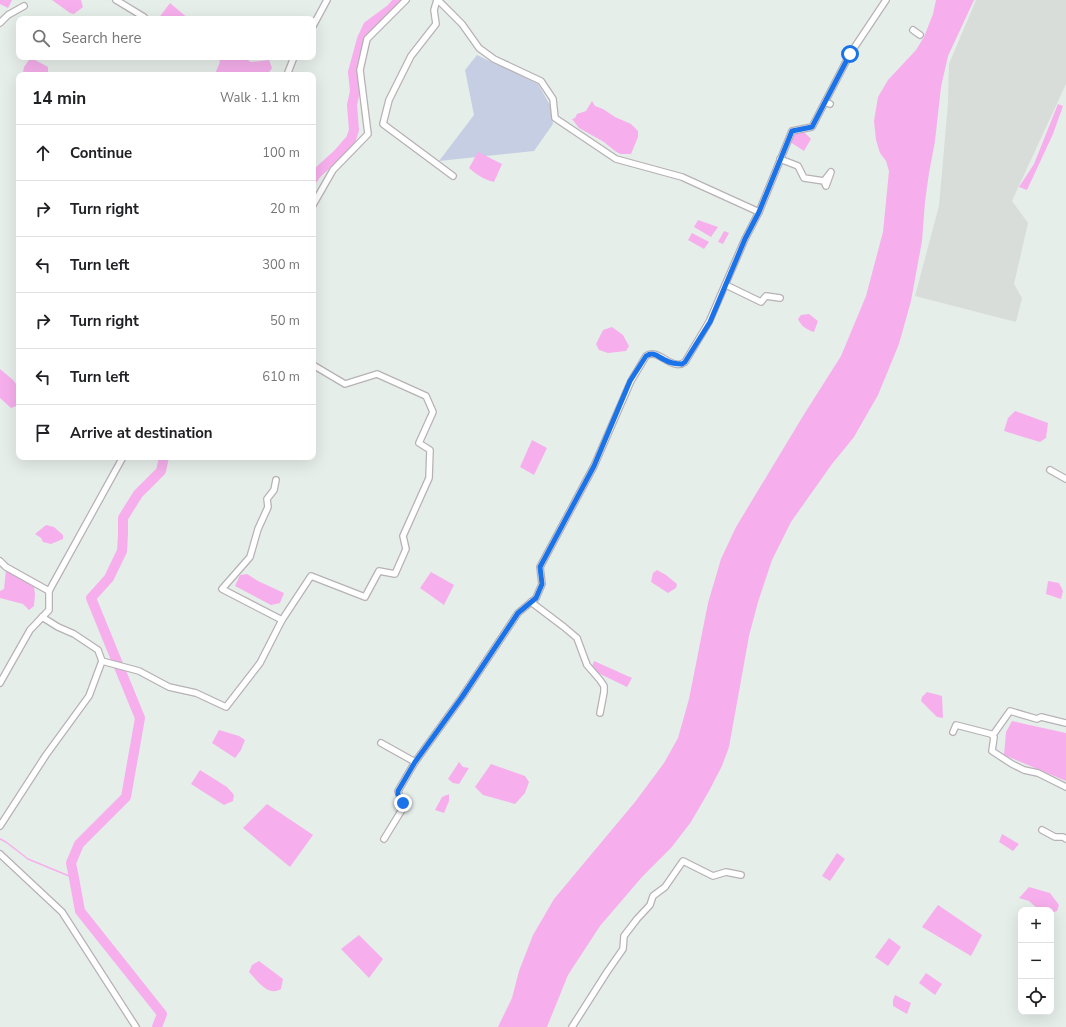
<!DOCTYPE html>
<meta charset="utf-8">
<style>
:root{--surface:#fff;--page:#f6f6f6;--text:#202124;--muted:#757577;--line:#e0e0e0}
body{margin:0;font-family:"Nunito Sans",sans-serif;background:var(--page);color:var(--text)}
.controls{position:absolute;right:12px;bottom:12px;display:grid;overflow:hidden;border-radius:8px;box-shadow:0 4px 16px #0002}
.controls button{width:36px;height:36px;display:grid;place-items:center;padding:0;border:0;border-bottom:1px solid var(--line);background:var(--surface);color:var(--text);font:20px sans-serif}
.stop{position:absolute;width:12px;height:12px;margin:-9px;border:3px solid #1a73e8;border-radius:50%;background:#fff}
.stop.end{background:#1a73e8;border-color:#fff;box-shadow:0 1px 4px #0008}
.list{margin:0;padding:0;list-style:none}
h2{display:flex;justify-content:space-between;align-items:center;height:52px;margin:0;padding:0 16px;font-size:17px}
h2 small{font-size:13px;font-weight:400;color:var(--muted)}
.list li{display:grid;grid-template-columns:26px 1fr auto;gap:12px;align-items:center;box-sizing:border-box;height:56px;padding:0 16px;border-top:1px solid var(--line)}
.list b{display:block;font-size:15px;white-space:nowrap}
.list em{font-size:13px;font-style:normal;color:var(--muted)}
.icon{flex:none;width:22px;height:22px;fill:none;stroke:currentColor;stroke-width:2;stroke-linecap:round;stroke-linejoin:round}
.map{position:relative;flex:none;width:1066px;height:1027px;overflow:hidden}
.search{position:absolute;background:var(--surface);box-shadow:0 4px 16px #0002;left:16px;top:16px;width:300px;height:44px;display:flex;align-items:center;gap:10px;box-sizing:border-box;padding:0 14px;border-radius:8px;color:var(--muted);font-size:15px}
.panel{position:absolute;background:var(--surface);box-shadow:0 4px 16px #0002;left:16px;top:72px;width:300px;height:388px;border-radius:8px}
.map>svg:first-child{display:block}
.industrial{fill:#d8ddda}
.green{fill:#c6cee3}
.water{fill:#f6afec}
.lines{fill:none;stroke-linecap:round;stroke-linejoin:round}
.stream{stroke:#f6afec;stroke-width:1.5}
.river{stroke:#f6afec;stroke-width:10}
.minor-casing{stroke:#b7b1b5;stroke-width:8}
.minor{stroke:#fff;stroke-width:5.5}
.route{stroke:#1a73e8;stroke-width:5}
</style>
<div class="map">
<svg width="1066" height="1027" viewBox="0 0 1066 1027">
<rect width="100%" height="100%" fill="#e6eeea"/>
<!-- industrial -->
<polygon class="industrial" points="976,0 1066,0 1066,84 1012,201 1028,223 1014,284 1022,298 1016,322 915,296 939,206 948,103 949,64"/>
<!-- green -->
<polygon class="green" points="477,55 538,84 550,105 553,124 534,151 439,161 474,115 465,70"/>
<!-- water -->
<g class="water">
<polygon points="0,0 12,0 8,8 0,4"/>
<polygon points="52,0 81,0 83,7 74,14 70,13"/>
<polygon points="936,0 974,0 948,56 941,87 935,141 929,173 925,202 922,241 911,301 899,344 878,395 854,437 832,464 791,522 772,560 758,602 749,636 729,747 722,766 709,791 691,822 671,848 642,877 600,926 568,975 547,1027 498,1027 512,998 519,971 533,935 554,899 635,802 664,763 678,738 689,699 708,603 721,559 736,527 803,416 841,356 866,296 883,232 889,171 886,161 880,153 876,140 874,121 878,97 888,80 916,50 924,37 933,14"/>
<polygon points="170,3 189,19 158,19"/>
<polygon points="218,57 243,57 251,62 269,60 272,68 267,75 215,75 215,74 220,62"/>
<polygon points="29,60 35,60 48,67 48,75 26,75 23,73 24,67"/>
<polygon points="592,101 595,106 603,109 615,117 631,124 638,131 638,137 631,154 620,154 615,151 604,142 579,128 572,119 575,118 577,114 586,111"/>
<polygon points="1058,104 1063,106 1053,134 1027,190 1019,187 1034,164"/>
<polygon points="804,132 811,139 804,151 790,142 793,134"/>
<path d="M478 152 502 164 494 182C484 180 476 174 469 168Z"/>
<polygon points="698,220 718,227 711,237 694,227"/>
<polygon points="724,231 729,233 723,244 718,242"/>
<polygon points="692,233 709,242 704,249 688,240"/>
<path d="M809 314 818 321 814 332C807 330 801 326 798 319L801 315Z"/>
<polygon points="612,327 623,335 629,346 626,351 608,353 599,350 596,344 603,330"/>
<polygon points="0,369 13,380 19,388 19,405 11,408 0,398"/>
<polygon points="1015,411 1048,423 1046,438 1040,442 1004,431 1008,418"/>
<polygon points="532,440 547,448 534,475 520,467"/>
<polygon points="46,525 54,527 63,535 63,539 51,544 43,542 41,538 35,534"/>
<path d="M6 570C17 574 24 582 34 587L35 594 34 606 29 610 23 604 0 598V591L4 589Z"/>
<polygon points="657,570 666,575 677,584 676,588 668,593 651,582 653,573"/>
<polygon points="431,572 454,585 444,605 420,588"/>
<polygon points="247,574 258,581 284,593 280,603 271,605 235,586 240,575"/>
<polygon points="1048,581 1059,583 1063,591 1061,599 1046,594"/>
<polygon points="594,661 632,678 627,687 596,672 592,667"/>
<polygon points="927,692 942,696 943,718 937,717 921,701 922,697"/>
<polygon points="1012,721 1066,733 1066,781 1004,755 1006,732"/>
<polygon points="219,730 239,736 245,740 241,750 235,758 212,743"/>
<polygon points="459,762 463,767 469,768 459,784 453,783 448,779"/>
<polygon points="491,764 525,776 529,782 525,793 515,804 483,795 475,787"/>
<polygon points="200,770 227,787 234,795 233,801 224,805 191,784"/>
<polygon points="449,794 449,801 444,813 435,810 442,797"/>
<polygon points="267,804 313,835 290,867 243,828"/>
<polygon points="1002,834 1019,844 1013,851 999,842"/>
<polygon points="837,853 845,859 830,881 822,876"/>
<polygon points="1029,887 1050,893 1059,905 1057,911 1051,913 1051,910 1039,910 1029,901 1019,898"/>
<polygon points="938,905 982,935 971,956 922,927"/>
<polygon points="359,935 383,959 369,978 341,949"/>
<polygon points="889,938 901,947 888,966 875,957"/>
<path d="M259 961 283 979 281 989C268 997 258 981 249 972L252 965Z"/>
<polygon points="926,973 942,984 935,995 919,983"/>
<polygon points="895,995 911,1003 907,1014 893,1006 893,1000"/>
</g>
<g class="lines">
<!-- stream -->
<polyline class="stream" points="0,839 6,842 28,859 74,878"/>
<!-- river -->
<g class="river">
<polyline points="313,179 316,174 338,154 351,139 354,130 352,105 355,91 353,72 362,39 368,26 391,9 399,0"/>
<polyline points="157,1027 162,1014 80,911 74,878 71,863 79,844 126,797 140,718 91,598 109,578 122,551 123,534 123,518 138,494 161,471 164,457"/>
</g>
<!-- minor casing -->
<g class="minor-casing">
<g id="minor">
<polyline points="116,0 144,17"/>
<polyline points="437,0 434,10 436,24 411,56 389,100 383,124 453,176"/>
<polyline points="438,0 462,24 479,48 494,59 541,81 553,99 555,118 616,159 682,177 759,212"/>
<polyline points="0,23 8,15 24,6"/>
<polyline points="313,26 327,0"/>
<polyline points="913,30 920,35"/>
<polyline points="287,75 294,57"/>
<polyline points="825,102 830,104"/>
<polyline points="780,159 798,166 804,178 824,181 831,172 826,186 824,181"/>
<polyline points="313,205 333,170 368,134 360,70 367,39 406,0"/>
<polyline points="726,285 761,302 766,296 780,298"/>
<polyline points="1050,470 1066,479"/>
<polyline points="276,480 274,490 267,499 268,507 258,529 250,557 222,589 282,620"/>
<polyline points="0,561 6,567 49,591"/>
<polyline points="531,602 564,627 577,638 587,665 600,680 604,686 604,692 600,713"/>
<polyline points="42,617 58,627 74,634 98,650 102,661 139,671 169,687 196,693 226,707 260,663 282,620 311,576 365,597 379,571 395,574 406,549 403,536 429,478 430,450 419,443 433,412 426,396 377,374 345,384 313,365"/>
<polyline points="0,683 30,630 49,610 49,591 123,457"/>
<polyline points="953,732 956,725 991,734 994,737 992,751 1012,764 1024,770 1038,773 1066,787"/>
<polyline points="993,735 1010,711 1037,719 1041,717 1066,723"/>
<polyline points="381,743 415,762"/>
<polyline points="0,826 46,755 89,696 102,661"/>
<polyline points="1042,830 1055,837 1063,837 1066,839"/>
<path d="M384 839 403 808 398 791 415 762 462 697 518 613 536 598 542 584 540 567 594 466 631 381 646 356C658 347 672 372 685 362L709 322 745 239 759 212 792 131 812 127 850 54 886 0"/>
<polyline points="0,854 62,912 136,1027"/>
<polyline points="572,1027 607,972 623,949 624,936 637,919 650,905 653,896 665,887 683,861 713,876 726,872 741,875"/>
</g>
</g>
<!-- minor -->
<use href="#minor" class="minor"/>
</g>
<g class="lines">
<!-- route -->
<path class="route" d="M403 803 398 794V791L415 762 462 697 518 613 536 598 542 584 540 567 594 466 630 381 646 356C654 351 658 357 665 360 670 363 677 364 682 364L685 362 710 322 745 239 759 212 792 131 812 127 850 54"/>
</g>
</svg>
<div class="controls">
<button>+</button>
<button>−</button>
<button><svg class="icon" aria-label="locate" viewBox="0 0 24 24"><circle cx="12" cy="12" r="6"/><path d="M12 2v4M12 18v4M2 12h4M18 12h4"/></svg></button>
</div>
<div class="stop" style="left:850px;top:54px"></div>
<div class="stop end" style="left:403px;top:803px"></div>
<div class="search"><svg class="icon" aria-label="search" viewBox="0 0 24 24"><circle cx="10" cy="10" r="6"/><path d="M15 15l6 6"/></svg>Search here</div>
<section class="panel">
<h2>14 min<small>Walk · 1.1 km</small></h2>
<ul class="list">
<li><svg class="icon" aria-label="ahead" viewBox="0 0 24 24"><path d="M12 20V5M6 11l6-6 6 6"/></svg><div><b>Continue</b></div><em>100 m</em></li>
<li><svg class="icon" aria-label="right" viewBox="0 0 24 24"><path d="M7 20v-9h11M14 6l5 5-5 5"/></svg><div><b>Turn right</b></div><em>20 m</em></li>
<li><svg class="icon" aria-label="left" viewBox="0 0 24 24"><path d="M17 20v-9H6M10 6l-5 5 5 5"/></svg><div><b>Turn left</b></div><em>300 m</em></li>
<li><svg class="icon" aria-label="right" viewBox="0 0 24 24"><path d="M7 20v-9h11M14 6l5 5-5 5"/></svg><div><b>Turn right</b></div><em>50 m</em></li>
<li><svg class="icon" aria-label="left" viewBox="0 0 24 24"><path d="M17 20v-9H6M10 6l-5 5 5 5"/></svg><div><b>Turn left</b></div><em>610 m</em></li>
<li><svg class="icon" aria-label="arrive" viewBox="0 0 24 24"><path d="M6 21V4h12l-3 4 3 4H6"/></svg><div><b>Arrive at destination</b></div></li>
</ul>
</section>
</div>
